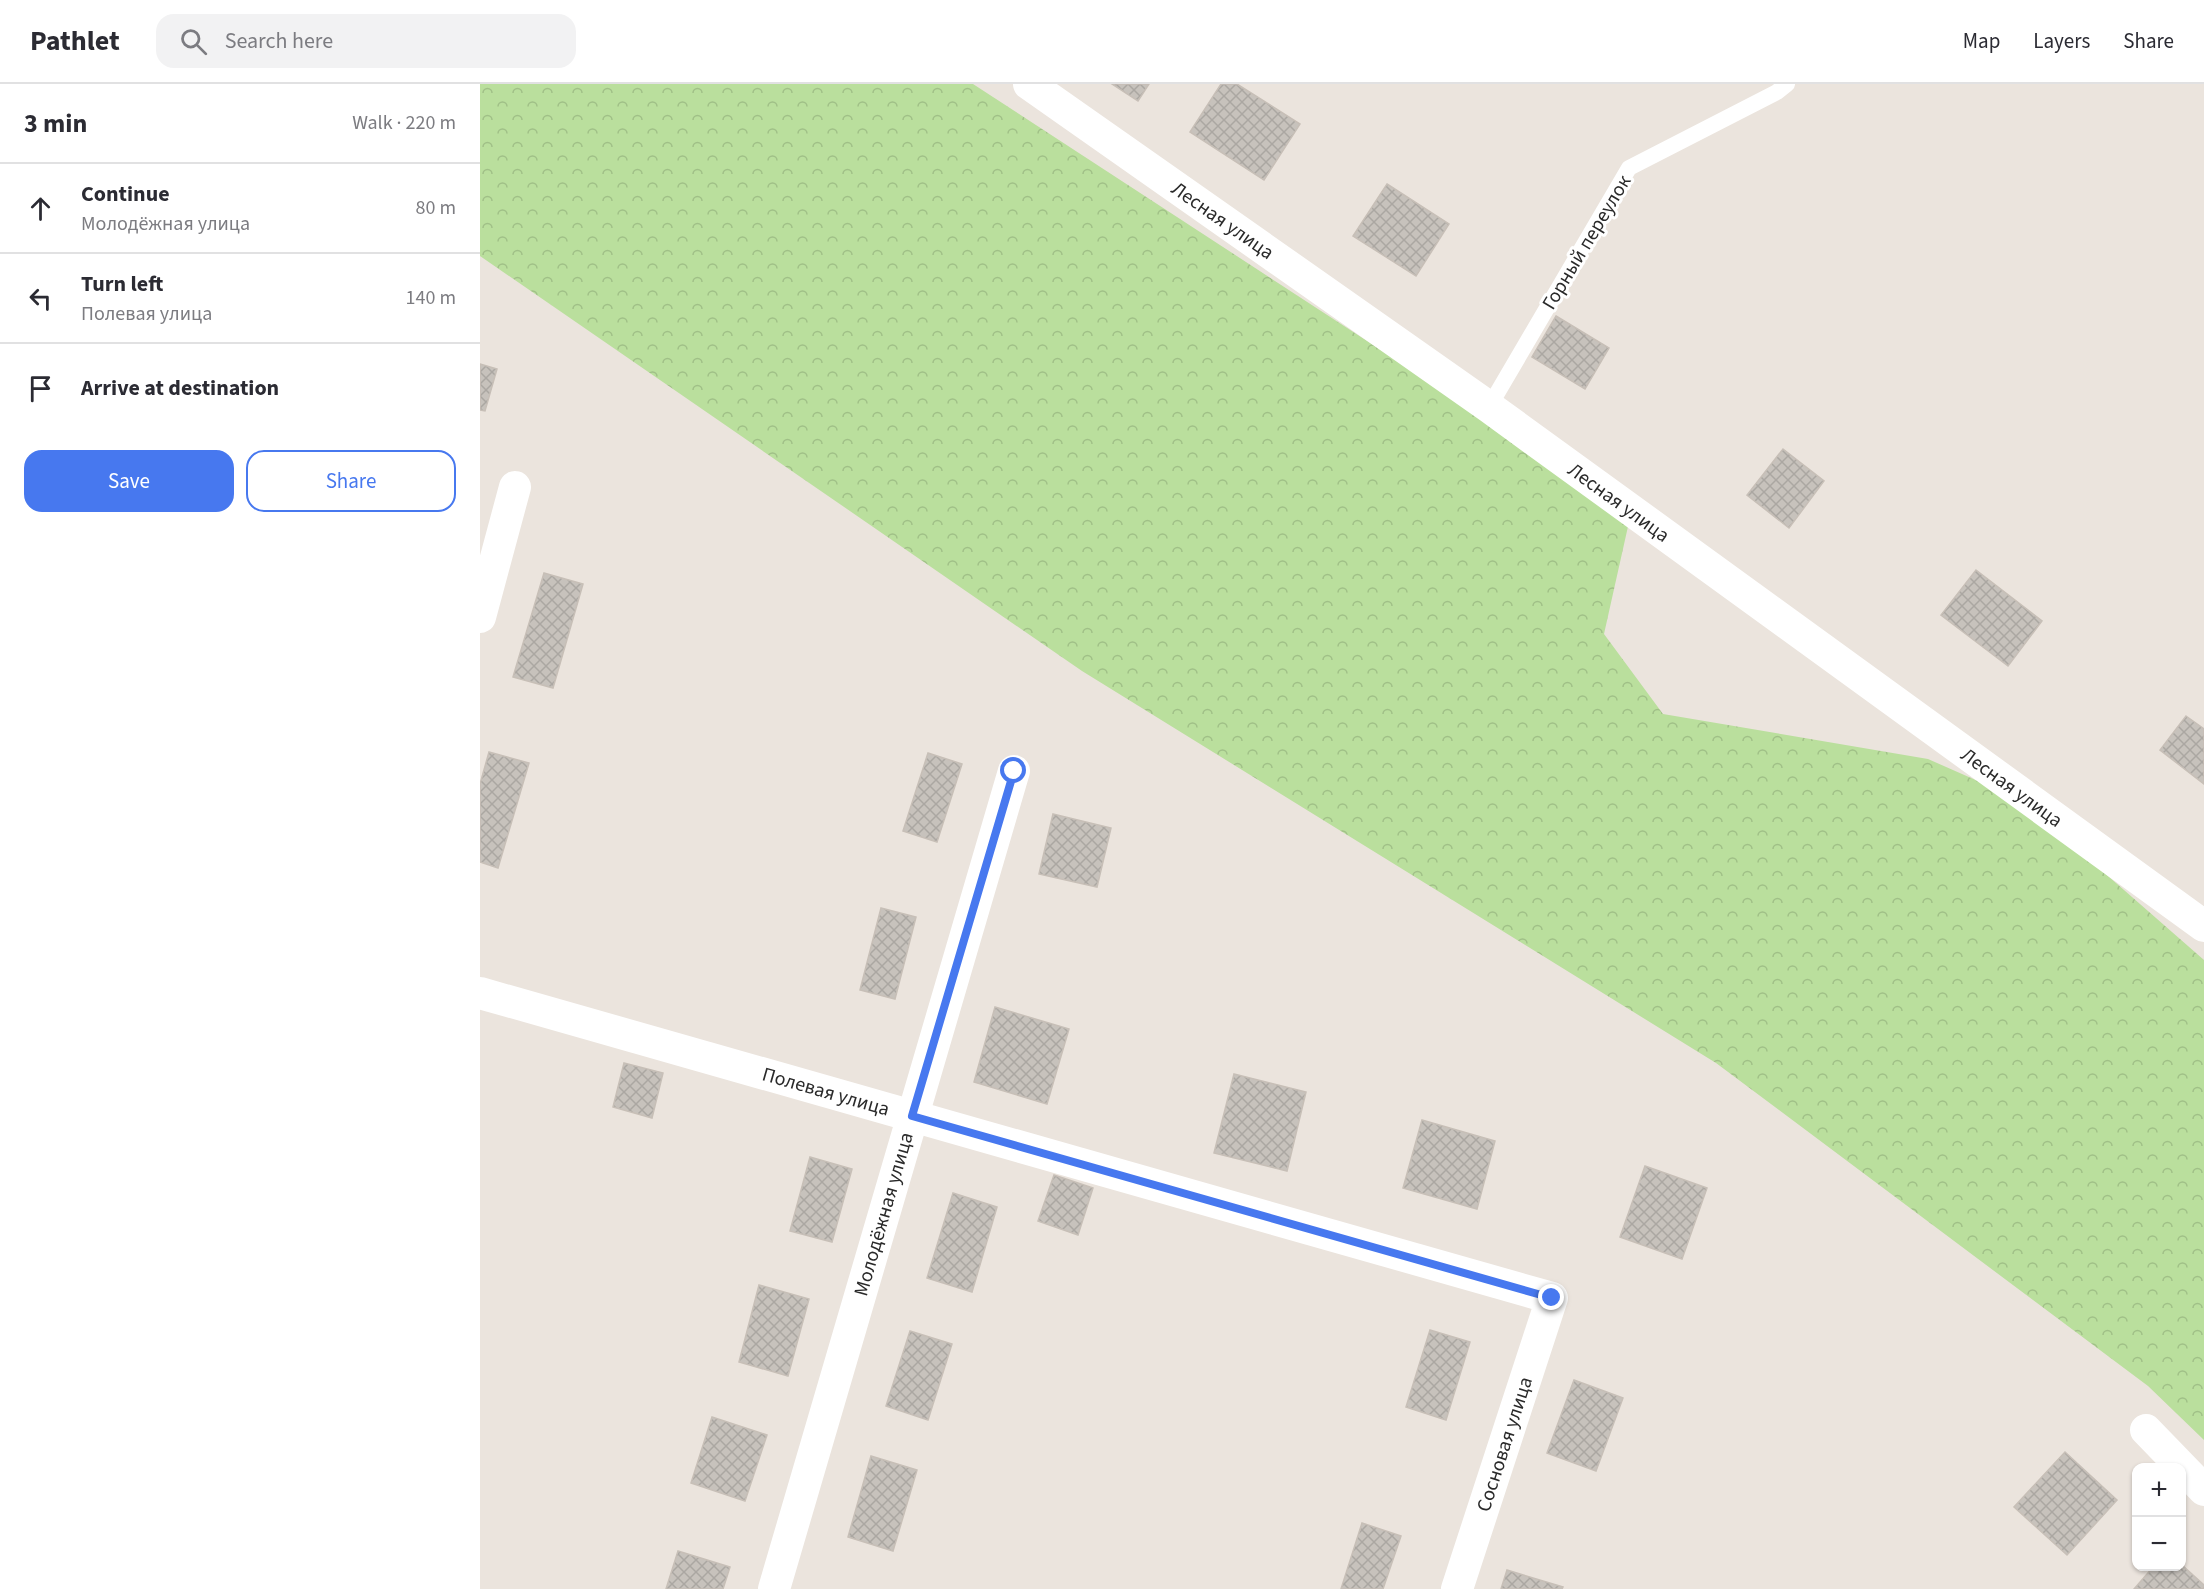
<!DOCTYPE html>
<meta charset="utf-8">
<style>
:root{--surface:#fff;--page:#f2f2f3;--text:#2b2b33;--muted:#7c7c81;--line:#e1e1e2;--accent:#4778ef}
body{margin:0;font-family:"Source Sans 3",sans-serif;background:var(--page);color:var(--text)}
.controls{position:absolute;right:18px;bottom:18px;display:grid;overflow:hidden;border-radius:12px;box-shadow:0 2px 4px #0004}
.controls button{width:54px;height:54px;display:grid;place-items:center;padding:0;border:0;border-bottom:2px solid var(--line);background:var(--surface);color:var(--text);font:30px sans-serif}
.stop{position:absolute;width:18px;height:18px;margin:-14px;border:4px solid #4778ef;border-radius:50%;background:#fff}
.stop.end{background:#4778ef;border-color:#fff;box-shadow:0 2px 6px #0008}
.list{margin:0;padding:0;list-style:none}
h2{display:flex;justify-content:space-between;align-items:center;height:78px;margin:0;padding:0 24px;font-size:26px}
h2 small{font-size:20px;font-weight:400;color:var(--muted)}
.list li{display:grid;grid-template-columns:39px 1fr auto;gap:18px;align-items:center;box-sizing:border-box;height:90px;padding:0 24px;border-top:2px solid var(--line)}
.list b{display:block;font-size:22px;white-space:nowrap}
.list p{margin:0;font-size:20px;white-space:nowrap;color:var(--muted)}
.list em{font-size:20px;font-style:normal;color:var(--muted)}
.actions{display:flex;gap:12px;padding:18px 24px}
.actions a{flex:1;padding:14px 0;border:2px solid var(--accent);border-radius:18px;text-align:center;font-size:21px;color:var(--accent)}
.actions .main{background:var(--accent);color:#fff}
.icon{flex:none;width:33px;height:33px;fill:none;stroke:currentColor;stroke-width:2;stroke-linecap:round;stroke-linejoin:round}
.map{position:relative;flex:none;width:1724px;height:1505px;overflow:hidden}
header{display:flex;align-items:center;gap:36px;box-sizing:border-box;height:84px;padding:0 30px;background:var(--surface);border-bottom:2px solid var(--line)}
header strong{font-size:28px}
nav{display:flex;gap:33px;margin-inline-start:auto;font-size:21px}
.search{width:420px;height:54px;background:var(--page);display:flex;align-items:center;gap:15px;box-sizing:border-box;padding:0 21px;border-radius:18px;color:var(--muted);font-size:22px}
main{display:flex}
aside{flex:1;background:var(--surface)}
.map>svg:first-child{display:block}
.forest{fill:url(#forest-crowns)}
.building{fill:url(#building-cross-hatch);stroke:#c7bfb7;stroke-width:1.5}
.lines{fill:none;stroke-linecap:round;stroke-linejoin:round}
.lane{stroke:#fff;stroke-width:16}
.street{stroke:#fff;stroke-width:32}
.route{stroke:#4778ef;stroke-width:8}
.labels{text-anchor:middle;stroke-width:6;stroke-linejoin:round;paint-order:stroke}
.street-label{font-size:20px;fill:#2a2a2a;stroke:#fff}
</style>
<header>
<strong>Pathlet</strong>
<div class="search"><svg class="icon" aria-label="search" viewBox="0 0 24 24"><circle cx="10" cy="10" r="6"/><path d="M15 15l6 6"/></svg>Search here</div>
<nav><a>Map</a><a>Layers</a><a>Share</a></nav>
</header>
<main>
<aside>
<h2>3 min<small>Walk · 220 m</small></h2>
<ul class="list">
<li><svg class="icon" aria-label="ahead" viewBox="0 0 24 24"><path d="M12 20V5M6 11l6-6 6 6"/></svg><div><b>Continue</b><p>Молодёжная улица</p></div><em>80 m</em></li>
<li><svg class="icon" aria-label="left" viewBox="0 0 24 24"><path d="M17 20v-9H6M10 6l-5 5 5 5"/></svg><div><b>Turn left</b><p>Полевая улица</p></div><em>140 m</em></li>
<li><svg class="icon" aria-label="arrive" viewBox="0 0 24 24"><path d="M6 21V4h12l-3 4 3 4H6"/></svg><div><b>Arrive at destination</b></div></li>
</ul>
<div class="actions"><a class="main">Save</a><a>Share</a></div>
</aside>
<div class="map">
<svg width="1724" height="1505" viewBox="0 0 1724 1505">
<defs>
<pattern id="forest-crowns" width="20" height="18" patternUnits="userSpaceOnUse" patternTransform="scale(1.5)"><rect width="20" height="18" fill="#badf9d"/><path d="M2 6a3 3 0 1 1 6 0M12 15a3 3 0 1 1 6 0" fill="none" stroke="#a0c087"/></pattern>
<pattern id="building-cross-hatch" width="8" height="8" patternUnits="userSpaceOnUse" patternTransform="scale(1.5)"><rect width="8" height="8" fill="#c7c2bc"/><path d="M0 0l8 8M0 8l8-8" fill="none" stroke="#aba7a2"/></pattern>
</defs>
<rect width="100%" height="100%" fill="#ebe4dd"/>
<!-- forest -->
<polygon class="forest" points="0,0 493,0 1151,429 1124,550 1183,630 1448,675 1541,716 1724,876 1724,1356 1668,1302 1236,979 602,587 0,172"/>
<!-- building -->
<g class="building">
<polygon points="632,0 669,0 658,17"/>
<polygon points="741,0 757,0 820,40 784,96 710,48"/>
<polygon points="907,100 969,140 936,192 873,152"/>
<polygon points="1076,232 1129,264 1105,305 1052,273"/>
<polygon points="0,280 17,285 5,327 0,326"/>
<polygon points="1303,365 1344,397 1309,444 1267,411"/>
<polygon points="1496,486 1562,537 1528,582 1461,531"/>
<polygon points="64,489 103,500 73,604 33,593"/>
<polygon points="1706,632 1724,645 1724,700 1680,666"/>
<polygon points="9,668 49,679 18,784 0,778 0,700"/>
<polygon points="448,669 482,680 457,758 423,747"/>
<polygon points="573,730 631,744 617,803 559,790"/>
<polygon points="401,824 436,833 415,915 380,906"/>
<polygon points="515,923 589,945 567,1020 494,998"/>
<polygon points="144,979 183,989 172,1034 133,1023"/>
<polygon points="754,990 826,1008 807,1087 734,1069"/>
<polygon points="942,1036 1015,1057 997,1125 923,1104"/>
<polygon points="330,1073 372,1085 352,1158 310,1147"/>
<polygon points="1165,1082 1227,1104 1202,1175 1140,1153"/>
<polygon points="574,1091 613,1104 598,1151 558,1137"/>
<polygon points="473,1109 517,1123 492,1208 447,1194"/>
<polygon points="279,1201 329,1215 308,1292 259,1278"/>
<polygon points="950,1246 990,1258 966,1336 926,1323"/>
<polygon points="430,1247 472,1260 448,1336 406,1322"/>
<polygon points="1094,1296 1143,1314 1116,1387 1067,1369"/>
<polygon points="232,1333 287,1351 265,1417 211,1399"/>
<polygon points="1585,1368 1637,1416 1587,1471 1534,1423"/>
<polygon points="391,1372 437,1386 413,1467 368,1453"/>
<polygon points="882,1439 921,1452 903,1505 861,1505"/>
<polygon points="198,1467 250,1483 243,1505 186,1505"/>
<polygon points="1702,1481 1724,1501 1724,1505 1654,1505 1674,1482 1702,1482"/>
<polygon points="1027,1486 1083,1503 1082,1505 1021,1505"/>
</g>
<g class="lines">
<!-- lane -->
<polyline class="lane" points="1009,323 1149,84 1297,8 1307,0"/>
<!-- street -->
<g class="street">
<polyline points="549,0 1009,323 1724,842"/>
<polyline points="0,533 35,403"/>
<polyline points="0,909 1072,1214 977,1505"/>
<polyline points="1666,1346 1724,1406"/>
<polyline points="294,1505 534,687"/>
</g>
</g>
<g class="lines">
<!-- route -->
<polyline class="route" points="534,687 432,1032 1072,1214"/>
</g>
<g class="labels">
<!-- street labels -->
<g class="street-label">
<text transform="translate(743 136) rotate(35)" y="7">Лесная улица</text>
<text transform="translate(1106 158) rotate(-59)" y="7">Горный переулок</text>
<text transform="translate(1139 418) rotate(36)" y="7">Лесная улица</text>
<text transform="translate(1532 703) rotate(36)" y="7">Лесная улица</text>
<text transform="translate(346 1007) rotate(16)" y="7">Полевая улица</text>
<text transform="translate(403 1130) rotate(-74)" y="7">Молодёжная улица</text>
<text transform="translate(1024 1360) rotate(-72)" y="7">Сосновая улица</text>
</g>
</g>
</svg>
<div class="controls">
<button>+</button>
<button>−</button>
</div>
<div class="stop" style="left:534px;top:687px"></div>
<div class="stop end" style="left:1072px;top:1214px"></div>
</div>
</main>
